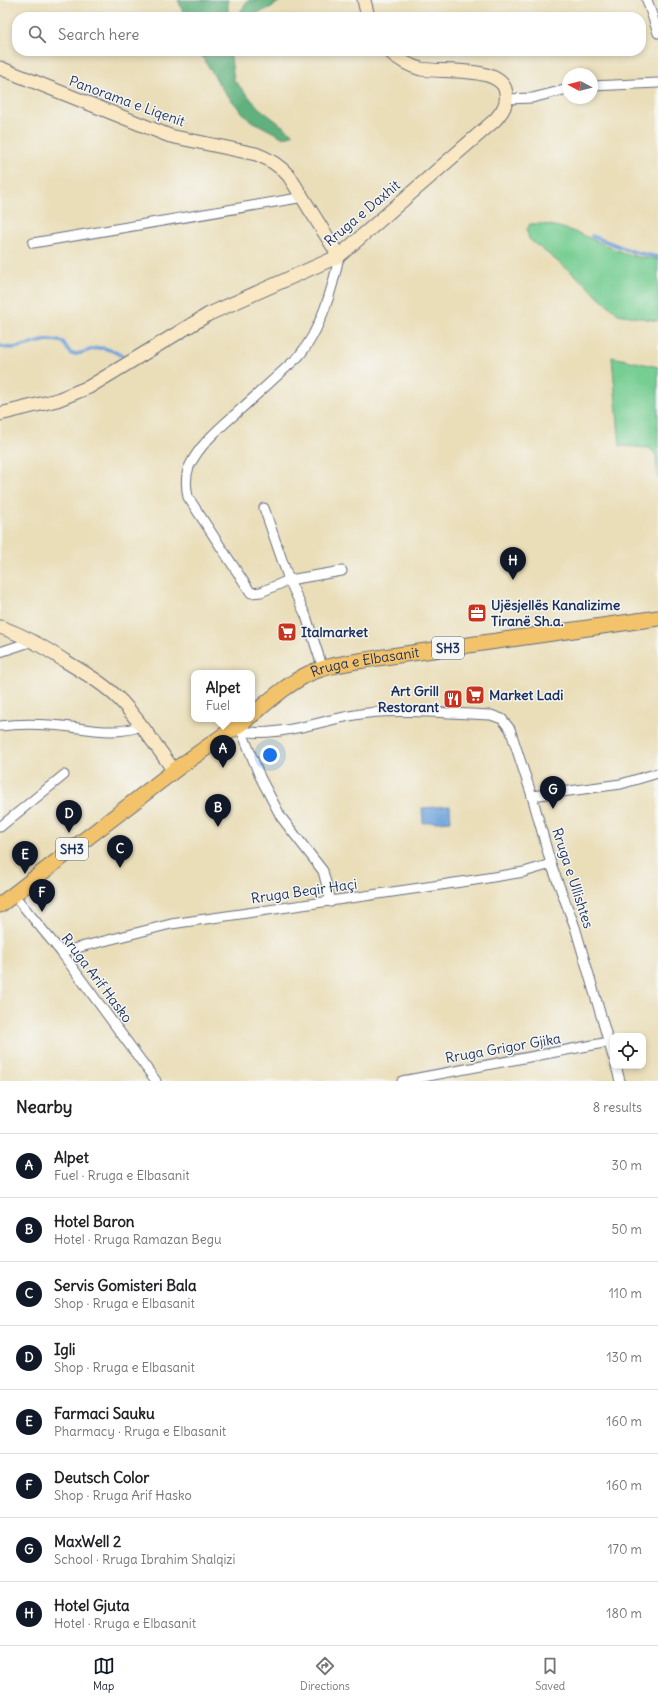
<!DOCTYPE html>
<meta charset="utf-8">
<style>
:root{--surface:#fff;--page:#f6f6f6;--text:#202124;--muted:#757577;--line:#e0e0e0;--accent:#111827}
body{margin:0;font-family:Delius,sans-serif;background:var(--page);color:var(--text)}
.controls{position:absolute;right:12px;bottom:12px;display:grid;overflow:hidden;border-radius:8px;box-shadow:0 2px 6px #0003}
.controls button{width:36px;height:36px;display:grid;place-items:center;padding:0;border:0;border-bottom:1px solid var(--line);background:var(--surface);color:var(--text);font:20px sans-serif}
.compass{position:absolute;left:562px;top:68px;width:36px;height:36px;border-radius:50%;background:var(--surface);box-shadow:0 2px 6px #0003;rotate:277deg}
.you{position:absolute;left:270px;top:755px;width:14px;height:14px;margin:-10px;border:3px solid #fff;border-radius:50%;background:#1a73e8;box-shadow:0 0 0 6px #1a73e833}
.badge{display:grid;place-items:center;width:26px;height:26px;border-radius:50%;background:var(--accent);color:#fff;font-size:13px;font-weight:700}
.pin{position:absolute;translate:-50% -33px;filter:drop-shadow(0 1px 2px #0008)}
.pin::after{content:'';position:absolute;top:21px;width:14px;height:12px;background:inherit;clip-path:polygon(0 0,100% 0,50% 100%)}
.popup{position:absolute;left:191px;top:670px;width:64px;height:52px;box-sizing:border-box;display:grid;place-content:center;border-radius:8px;background:var(--surface);filter:drop-shadow(0 1px 3px #0005);font-size:13px;white-space:nowrap;color:var(--muted)}
.popup b{font-size:15px;color:var(--text)}
.popup::after{content:'';position:absolute;left:50%;top:100%;margin-left:-8px;border:8px solid transparent;border-top-color:var(--surface)}
.list{margin:0;padding:0;list-style:none}
h2{display:flex;justify-content:space-between;align-items:center;height:52px;margin:0;padding:0 16px;font-size:17px}
h2 small{font-size:13px;font-weight:400;color:var(--muted)}
.list li{display:grid;grid-template-columns:26px 1fr auto;gap:12px;align-items:center;box-sizing:border-box;height:64px;padding:0 16px;border-top:1px solid var(--line)}
.list b{display:block;font-size:15px;white-space:nowrap}
.list p{margin:0;font-size:13px;white-space:nowrap;color:var(--muted)}
.list em{font-size:13px;font-style:normal;color:var(--muted)}
.icon{flex:none;width:22px;height:22px;fill:none;stroke:currentColor;stroke-width:2;stroke-linecap:round;stroke-linejoin:round}
.map{position:relative;flex:none;width:658px;height:1081px;overflow:hidden}
.search{position:absolute;background:var(--surface);box-shadow:0 2px 6px #0003;left:12px;right:12px;top:12px;height:44px;display:flex;align-items:center;gap:10px;box-sizing:border-box;padding:0 14px;border-radius:16px;color:var(--muted);font-size:15px}
.sheet{height:564px;background:var(--surface)}
nav{display:flex;justify-content:space-around;align-items:center;box-sizing:border-box;height:56px;border-top:1px solid var(--line);background:var(--surface);font-size:11px;color:var(--muted)}
nav a{display:grid;justify-items:center;gap:2px}
nav .on{color:var(--accent)}
.map>svg:first-child{display:block}
.green{fill:#77ce93;stroke:#497e78}
.forest{fill:#61b17d;stroke:#3e706e}
.water{fill:#6ea3db;stroke:#44699c}
.lines{fill:none;stroke-linecap:round;stroke-linejoin:round}
.stream{stroke:#6ea3db;stroke-width:3.5}
.street-casing{stroke:#636c7e;stroke-width:11}
.secondary-casing{stroke:#636c7e;stroke-width:15}
.primary-casing{stroke:#636c7e;stroke-width:17}
.street{stroke:#fff;stroke-width:9}
.secondary{stroke:#fae7c3;stroke-width:13}
.primary{stroke:#f2c36a;stroke-width:15}
.labels{text-anchor:middle;stroke-width:3;stroke-linejoin:round;paint-order:stroke}
.shield{fill:#f6f6f2;stroke:#5d6b8a;stroke-width:1}
.shield-label{font-size:13px;font-weight:bold;fill:#1b2f5e}
.street-label{font-size:14px;fill:#1b2f5e;stroke:#f6f6f2}
.poi-label{font-size:14px;font-weight:bold;fill:#1b2f5e;stroke:#f6f6f2;text-anchor:start}
</style>
<div class="map">
<svg width="658" height="1081" viewBox="0 0 658 1081">
<rect width="100%" height="100%" fill="#f6f6f2"/>
<filter id="ink" filterUnits="userSpaceOnUse"><feTurbulence type="fractalNoise" baseFrequency=".025" numOctaves="2"/><feDisplacementMap in="SourceGraphic" scale="8" xChannelSelector="R" yChannelSelector="G"/><feConvolveMatrix kernelMatrix="1 2 1 2 8 2 1 2 1" color-interpolation-filters="sRGB"/></filter>
<filter id="wash" filterUnits="userSpaceOnUse"><feTurbulence type="fractalNoise" baseFrequency=".012" numOctaves="4" result="noise"/><feDisplacementMap in="SourceGraphic" scale="16" xChannelSelector="R" yChannelSelector="G"/><feGaussianBlur stdDeviation="0.9" result="paint"/><feColorMatrix in="noise" values="0 0 0 0 0 0 0 0 0 0 0 0 0 0 0 0 0 1.4 0 .05"/><feComposite in="paint" operator="in"/></filter>
<g filter="url(#wash)">
<rect width="100%" height="100%" fill="#eadeb9"/>
<!-- green -->
<g class="green">
<path d="M530 224C566 222 598 244 630 255 639 258 649 258 658 259V321L618 314 575 275 529 239 527 230Z"/>
<polygon points="612,357 658,367 658,479 656,456 650,448 620,446"/>
</g>
<!-- forest -->
<g class="forest">
<polygon points="178,0 228,0 228,17 185,17"/>
<path d="M249 0H281C271 10 250 17 236 17Z"/>
<polygon points="199,51 230,51 234,80 259,108 293,134 284,138 248,119 222,89"/>
</g>
<!-- water -->
<polygon class="water" points="450,806 451,821 423,823 422,808"/>
<g class="lines">
<!-- stream -->
<g class="stream">
<polyline points="592,236 634,252 658,257"/>
<path d="M0 346C17 352 33 341 50 340 54 340 59 341 63 342L71 354C79 355 85 351 93 349 104 346 113 351 123 356"/>
</g>
</g>
</g>
<g filter="url(#ink)">
<g class="lines">
<!-- street casing -->
<g class="street-casing">
<g id="street">
<polyline points="647,0 658,33"/>
<polyline points="592,86 658,83"/>
<polyline points="507,99 532,98 568,89"/>
<polyline points="33,243 304,197"/>
<path d="M339 256C333 288 320 332 298 357 279 374 261 391 242 408 223 425 200 443 189 467 185 477 186 487 188 497L251 593 261 592 289 580 342 571"/>
<polyline points="264,508 289,580 306,616 323,669"/>
<polyline points="0,652 33,641"/>
<path d="M0 726C23 723 47 724 71 727 94 730 118 735 141 726"/>
<path d="M233 730C279 740 323 718 368 713 408 709 451 714 491 715L502 719 510 729 532 796 551 864 575 927 613 1057"/>
<polyline points="242,732 260,777 281,817 323,871 331,902"/>
<polyline points="532,796 621,784 658,773"/>
<polyline points="0,827 64,775"/>
<polyline points="13,894 61,952 156,1081"/>
<polyline points="61,952 171,924 475,880 524,872 551,864"/>
<polyline points="616,1066 620,1081"/>
<polyline points="402,1081 609,1042"/>
</g>
</g>
<!-- secondary casing -->
<g class="secondary-casing">
<g id="secondary">
<polyline points="364,0 368,17"/>
<path d="M0 68 170 136 256 154C270 159 279 165 289 176L339 256"/>
<path d="M0 414 57 400 89 387 209 314 339 256 495 120C502 112 508 104 506 93 503 65 442 73 421 69 409 66 398 59 389 51"/>
<path d="M0 627C24 635 44 647 65 661 85 673 106 685 122 702 141 723 158 748 174 771"/>
</g>
</g>
<!-- primary casing -->
<g class="primary-casing">
<g id="primary">
<path id="s1" d="M252 715C270 700 289 683 310 673 331 664 355 662 377 658L658 618"/>
<polyline points="0,905 179,767 247,719"/>
</g>
</g>
<!-- street -->
<use href="#street" class="street"/>
<!-- secondary -->
<use href="#secondary" class="secondary"/>
<!-- primary -->
<use href="#primary" class="primary"/>
</g>
</g>
<!-- icons -->
<defs>
<g id="office-square" transform="scale(1)"><rect x="-9" y="-9" width="18" height="18" rx="4" fill="#c8321e" stroke="#f6f6f2"/><path d="M-6-3h4V-5.5h4V-3h4V5H-6ZM-1-4.5V-3h2v-1.5ZM-6 0V1H6V0Z" fill="#fff"/></g>
<g id="supermarket-square" transform="scale(1)"><rect x="-9" y="-9" width="18" height="18" rx="4" fill="#c8321e" stroke="#f6f6f2"/><path d="M-6-5.5h2.5l.6 2H6L4.5 2H-2.5L-4.4-4H-6ZM-1.5 3.2a1.3 1.3 0 1 0 .1 0ZM3 3.2a1.3 1.3 0 1 0 .1 0Z" fill="#fff"/></g>
<g id="restaurant-square" transform="scale(1)"><rect x="-9" y="-9" width="18" height="18" rx="4" fill="#c8321e" stroke="#f6f6f2"/><path d="M-5-6h1v4h1v-4h1v4h1v-4h1v5L-1.5 .5V6h-2V.5L-5-1ZM5-6V6H3V1.5H1.5Q1.5-4 5-6Z" fill="#fff"/></g>
</defs>
<g fill-rule="evenodd">
<use href="#office-square" x="477" y="613"/>
<use href="#supermarket-square" x="287" y="632"/>
<use href="#supermarket-square" x="475" y="695"/>
<use href="#restaurant-square" x="453" y="699"/>
</g>
<g class="labels">
<!-- shield labels -->
<g class="shield">
<rect x="432" y="637" width="32" height="22" rx="3"/>
<rect x="56" y="838" width="32" height="22" rx="3"/>
</g>
<g class="shield-label">
<text x="448" y="653">SH3</text>
<text x="72" y="854">SH3</text>
</g>
<!-- street labels -->
<g class="street-label">
<text transform="translate(127 101) rotate(20)" y="5">Panorama e Liqenit</text>
<text transform="translate(362 213) rotate(-40)" y="5">Rruga e Daxhit</text>
<text dy="5" stroke="none"><textPath href="#s1" startOffset="128">Rruga e Elbasanit</textPath></text>
<text transform="translate(573 878) rotate(72)" y="5">Rruga e Ullishtes</text>
<text transform="translate(304 891) rotate(-8)" y="5">Rruga Beqir Haçi</text>
<text transform="translate(97 978) rotate(53)" y="5">Rruga Arif Hasko</text>
<text transform="translate(503 1048) rotate(-10)" y="5">Rruga Grigor Gjika</text>
</g>
<!-- poi labels -->
<g class="poi-label">
<text x="491" y="610">Ujësjellës Kanalizime<tspan x="491" dy="16">Tiranë Sh.a.</tspan></text>
<text x="301" y="637">Italmarket</text>
<text x="439" y="696" text-anchor="end">Art Grill<tspan x="439" dy="16">Restorant</tspan></text>
<text x="489" y="700">Market Ladi</text>
</g>
</g>
</svg>
<div class="controls">
<button><svg class="icon" aria-label="locate" viewBox="0 0 24 24"><circle cx="12" cy="12" r="6"/><path d="M12 2v4M12 18v4M2 12h4M18 12h4"/></svg></button>
</div>
<svg class="compass" viewBox="-18 -18 36 36"><path d="M0-13l5 13h-10z" fill="#e53935"/><path d="M0 13l5-13h-10z" fill="#757577"/></svg>
<div class="you"></div>
<div class="pin badge" style="left:223px;top:768px">A</div>
<div class="popup"><b>Alpet</b>Fuel</div>
<div class="pin badge" style="left:218px;top:827px">B</div>
<div class="pin badge" style="left:120px;top:868px">C</div>
<div class="pin badge" style="left:69px;top:833px">D</div>
<div class="pin badge" style="left:25px;top:874px">E</div>
<div class="pin badge" style="left:42px;top:912px">F</div>
<div class="pin badge" style="left:553px;top:809px">G</div>
<div class="pin badge" style="left:513px;top:580px">H</div>
<div class="search"><svg class="icon" aria-label="search" viewBox="0 0 24 24"><circle cx="10" cy="10" r="6"/><path d="M15 15l6 6"/></svg>Search here</div>
</div>
<section class="sheet">
<h2>Nearby<small>8 results</small></h2>
<ul class="list">
<li><span class="badge">A</span><div><b>Alpet</b><p>Fuel · Rruga e Elbasanit</p></div><em>30 m</em></li>
<li><span class="badge">B</span><div><b>Hotel Baron</b><p>Hotel · Rruga Ramazan Begu</p></div><em>50 m</em></li>
<li><span class="badge">C</span><div><b>Servis Gomisteri Bala</b><p>Shop · Rruga e Elbasanit</p></div><em>110 m</em></li>
<li><span class="badge">D</span><div><b>Igli</b><p>Shop · Rruga e Elbasanit</p></div><em>130 m</em></li>
<li><span class="badge">E</span><div><b>Farmaci Sauku</b><p>Pharmacy · Rruga e Elbasanit</p></div><em>160 m</em></li>
<li><span class="badge">F</span><div><b>Deutsch Color</b><p>Shop · Rruga Arif Hasko</p></div><em>160 m</em></li>
<li><span class="badge">G</span><div><b>MaxWell 2</b><p>School · Rruga Ibrahim Shalqizi</p></div><em>170 m</em></li>
<li><span class="badge">H</span><div><b>Hotel Gjuta</b><p>Hotel · Rruga e Elbasanit</p></div><em>180 m</em></li>
</ul>
</section>
<nav>
<a class="on"><svg class="icon" aria-label="map" viewBox="0 0 24 24"><path d="M3 6l6-2 6 2 6-2v14l-6 2-6-2-6 2zM9 4v14M15 6v14"/></svg>Map</a>
<a><svg class="icon" aria-label="directions" viewBox="0 0 24 24"><path d="M12 3l9 9-9 9-9-9zM9 14v-3h6M13 9l2 2-2 2"/></svg>Directions</a>
<a><svg class="icon" aria-label="saved" viewBox="0 0 24 24"><path d="M7 4h10v16l-5-4-5 4z"/></svg>Saved</a>
</nav>
